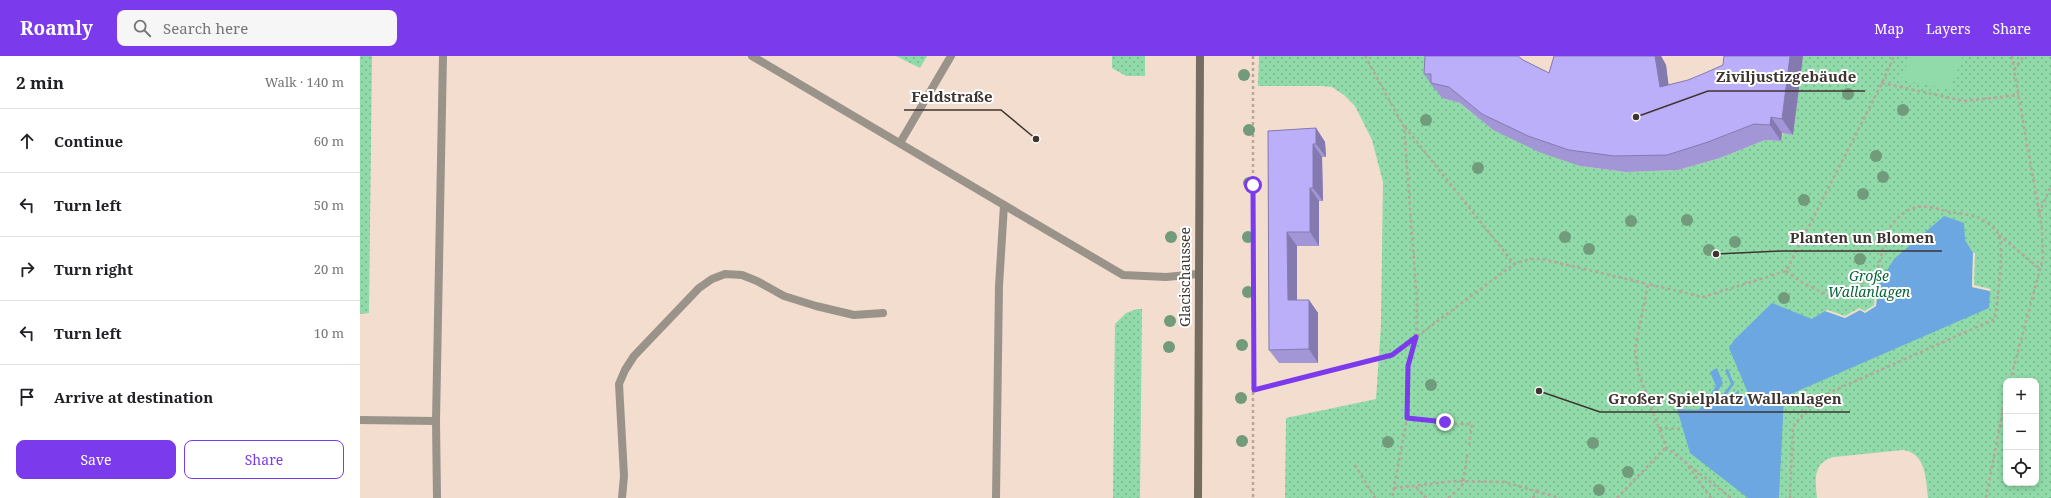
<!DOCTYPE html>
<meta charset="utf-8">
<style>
:root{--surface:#fff;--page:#f6f6f6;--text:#202124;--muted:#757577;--line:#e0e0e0;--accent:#7c3aed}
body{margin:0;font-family:"Noto Serif",serif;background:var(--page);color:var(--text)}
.controls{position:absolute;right:12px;bottom:12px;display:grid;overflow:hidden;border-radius:8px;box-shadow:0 2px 6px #0003}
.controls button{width:36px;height:36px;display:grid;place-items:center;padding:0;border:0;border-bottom:1px solid var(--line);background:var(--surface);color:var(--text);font:20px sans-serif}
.stop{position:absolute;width:12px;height:12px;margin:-9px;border:3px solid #7c3aed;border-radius:50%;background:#fff}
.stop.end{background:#7c3aed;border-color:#fff;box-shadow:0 1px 4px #0008}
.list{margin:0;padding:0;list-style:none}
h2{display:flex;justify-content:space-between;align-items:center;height:52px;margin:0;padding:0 16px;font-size:17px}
h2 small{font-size:13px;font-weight:400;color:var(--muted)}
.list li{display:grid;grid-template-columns:26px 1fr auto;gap:12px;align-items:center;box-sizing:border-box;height:64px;padding:0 16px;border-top:1px solid var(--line)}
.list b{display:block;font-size:15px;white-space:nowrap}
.list em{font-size:13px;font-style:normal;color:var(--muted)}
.actions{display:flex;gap:8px;padding:12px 16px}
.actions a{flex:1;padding:9px 0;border:1px solid var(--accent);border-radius:8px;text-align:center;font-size:14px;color:var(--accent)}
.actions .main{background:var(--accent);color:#fff}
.icon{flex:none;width:22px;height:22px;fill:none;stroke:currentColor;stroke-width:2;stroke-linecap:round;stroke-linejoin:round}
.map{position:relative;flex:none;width:1691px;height:442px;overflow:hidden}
header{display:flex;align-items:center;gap:24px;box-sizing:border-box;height:56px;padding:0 20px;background:var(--accent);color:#fff}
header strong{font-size:19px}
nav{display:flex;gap:22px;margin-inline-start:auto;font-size:14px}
.search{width:280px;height:36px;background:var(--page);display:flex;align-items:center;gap:10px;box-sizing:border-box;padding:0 14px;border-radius:8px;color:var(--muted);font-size:15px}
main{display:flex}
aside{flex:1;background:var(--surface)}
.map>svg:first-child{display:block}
.grass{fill:url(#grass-dots);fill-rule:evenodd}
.garden{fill:#90dba9}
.water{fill:#6da7e2}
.pier{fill:#f3ddce}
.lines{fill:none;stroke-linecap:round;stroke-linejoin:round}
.path{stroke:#b8a69a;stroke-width:2.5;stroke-dasharray:3 3;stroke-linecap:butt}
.lane{stroke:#99938a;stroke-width:8}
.secondary{stroke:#766d61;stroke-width:8}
.tree{fill:#719b7b}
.wall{fill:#a296d7}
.shaded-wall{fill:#847aaf}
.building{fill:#bcaffa;stroke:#847aaf}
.route{stroke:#7c3aed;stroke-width:5}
.labels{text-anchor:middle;stroke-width:4;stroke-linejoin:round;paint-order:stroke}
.park-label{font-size:14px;font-style:italic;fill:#076537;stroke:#fff}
.street-label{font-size:14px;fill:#3e3530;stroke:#fff}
.leader{fill:none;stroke:#3e3530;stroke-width:1.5}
.callout-dot{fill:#3e3530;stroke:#fff;stroke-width:1.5}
.callout-label{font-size:15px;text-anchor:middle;font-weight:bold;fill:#3e3530;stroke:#fff;stroke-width:4;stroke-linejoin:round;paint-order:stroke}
</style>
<header>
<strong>Roamly</strong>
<div class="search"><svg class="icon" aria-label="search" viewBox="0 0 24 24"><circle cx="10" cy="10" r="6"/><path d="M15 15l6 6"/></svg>Search here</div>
<nav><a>Map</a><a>Layers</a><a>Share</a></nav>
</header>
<main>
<aside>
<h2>2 min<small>Walk · 140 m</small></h2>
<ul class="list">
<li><svg class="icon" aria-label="ahead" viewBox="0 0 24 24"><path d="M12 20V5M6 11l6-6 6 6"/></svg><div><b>Continue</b></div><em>60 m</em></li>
<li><svg class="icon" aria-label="left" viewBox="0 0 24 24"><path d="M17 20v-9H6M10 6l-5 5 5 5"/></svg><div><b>Turn left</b></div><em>50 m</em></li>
<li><svg class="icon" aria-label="right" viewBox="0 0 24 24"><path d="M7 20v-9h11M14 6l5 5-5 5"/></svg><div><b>Turn right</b></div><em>20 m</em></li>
<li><svg class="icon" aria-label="left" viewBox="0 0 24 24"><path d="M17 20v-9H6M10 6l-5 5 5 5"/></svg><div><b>Turn left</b></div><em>10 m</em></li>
<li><svg class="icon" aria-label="arrive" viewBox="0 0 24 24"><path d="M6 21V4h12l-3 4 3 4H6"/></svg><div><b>Arrive at destination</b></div></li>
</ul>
<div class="actions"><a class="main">Save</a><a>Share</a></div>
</aside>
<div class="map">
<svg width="1691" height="442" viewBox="0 0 1691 442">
<defs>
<pattern id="grass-dots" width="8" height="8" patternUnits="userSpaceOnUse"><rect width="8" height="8" fill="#90dba9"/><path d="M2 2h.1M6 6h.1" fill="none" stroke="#77b28a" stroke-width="1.8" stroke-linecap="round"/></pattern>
</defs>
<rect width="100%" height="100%" fill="#f3ddce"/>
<!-- grass -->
<g class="grass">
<polygon points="0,0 12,0 9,257 0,258"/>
<polygon points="536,0 567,0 560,12"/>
<polygon points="752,0 785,0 785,20 766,20 752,12"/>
<path d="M899 0H1075L1082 42 1100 47 1133 74 1220 110 1266 116 1318 114 1360 102 1405 84 1421 85 1423 77 1433 79 1443 0H1691V442H1568C1566 423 1566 397 1543 394L1474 401C1453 406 1455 424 1457 442H925L926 362 1016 343 1021 269 1023 126 1012 84 995 50 984 39 972 31 962 30H898ZM1646 325H1676V427H1646Z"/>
<polygon points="777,253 782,253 780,442 753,442 755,268 766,257"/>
</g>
<!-- garden -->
<polygon class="garden" points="1550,0 1603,0 1590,34 1541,23"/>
<!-- water -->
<polygon class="water" points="1584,160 1604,167 1605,184 1613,197 1612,231 1630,235 1629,252 1424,341 1419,441 1416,442 1388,442 1330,397 1317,353 1339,354 1356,330 1350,316 1357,312 1363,327 1351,345 1358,345 1371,328 1365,314 1368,313 1374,328 1362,345 1370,345 1378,334 1379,336 1373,345 1381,344 1388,337 1369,292 1374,284 1412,247 1452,263 1465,255 1485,262 1500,254 1505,257 1516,250 1518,229 1534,203"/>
<!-- pier -->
<g class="pier">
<polygon points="1613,197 1615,197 1614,229 1631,233 1630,235 1612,231"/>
<polygon points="1518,229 1516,250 1505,257 1500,254 1485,262 1465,255 1468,254 1485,260 1499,252 1505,255 1514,249 1516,230"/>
</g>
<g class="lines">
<!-- path -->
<g class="path">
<polyline points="893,0 893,442"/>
<polyline points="1005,0 1044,71 1057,246 1056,281 1048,310 1047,362 1032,442"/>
<polyline points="1652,0 1654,14"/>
<polyline points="1522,27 1604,45 1659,39"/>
<polyline points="1045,71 1154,208"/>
<polyline points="1679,157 1691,130"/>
<polyline points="1639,179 1680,213"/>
<path d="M1426 215 1443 227 1470 240C1479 236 1506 228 1512 221 1527 202 1518 180 1538 162 1553 147 1566 149 1585 155 1597 158 1611 157 1623 164 1627 166 1636 173 1638 178 1645 192 1637 245 1635 263L1455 343 1433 371 1430 442"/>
<polyline points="1650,325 1683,202 1682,173 1654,14 1664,0"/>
<polyline points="894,334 1032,299 1154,208 1169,203 1182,203 1288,228"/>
<polyline points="1047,362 1095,368 1112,368 1109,389"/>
<polyline points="1299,372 1323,373"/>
<polyline points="995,409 1015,442"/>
<polyline points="1330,410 1371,442"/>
<polyline points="1103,425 1108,396"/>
<polyline points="1056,431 1066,442"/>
<polyline points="1034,432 1096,425 1144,426 1200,442"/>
<polyline points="1088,442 1099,433 1105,425"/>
<polyline points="1173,442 1177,434"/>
<polyline points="1257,442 1306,391"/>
<polyline points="1351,442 1326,407 1306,391 1278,316 1275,293 1288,228 1343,241 1426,215 1522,27 1534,0"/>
<polyline points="1626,442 1646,338"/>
</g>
<!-- lane -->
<g class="lane">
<polyline points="392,0 644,149 639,230 636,442"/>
<polyline points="540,87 591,0"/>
<polyline points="644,149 763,219 806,221 838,218"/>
<polyline points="0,364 76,365"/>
<polyline points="77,442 76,365 83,0"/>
<polyline points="262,442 264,420 259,328 265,314 274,300 339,232 352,223 365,218 382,219 397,225 424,240 456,250 494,259 523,257"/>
</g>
<!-- secondary -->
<polyline class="secondary" points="838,442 840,0"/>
</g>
<!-- trees -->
<g class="tree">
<circle cx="884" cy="19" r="6"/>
<circle cx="1488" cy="38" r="6"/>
<circle cx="1543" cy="54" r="6"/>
<circle cx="1066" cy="64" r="6"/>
<circle cx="889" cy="74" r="6"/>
<circle cx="1516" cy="100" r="6"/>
<circle cx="1118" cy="112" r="6"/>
<circle cx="1523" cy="121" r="6"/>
<circle cx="889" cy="127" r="6"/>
<circle cx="1503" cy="138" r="6"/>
<circle cx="1444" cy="144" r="6"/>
<circle cx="1327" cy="164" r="6"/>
<circle cx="1271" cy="165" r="6"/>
<circle cx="811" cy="181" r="6"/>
<circle cx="888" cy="181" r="6"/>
<circle cx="1205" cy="181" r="6"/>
<circle cx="1471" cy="183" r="6"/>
<circle cx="1375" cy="186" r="6"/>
<circle cx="1229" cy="193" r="6"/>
<circle cx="1349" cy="194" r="6"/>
<circle cx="1500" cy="203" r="6"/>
<circle cx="888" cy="236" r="6"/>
<circle cx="1424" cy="242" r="6"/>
<circle cx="810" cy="265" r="6"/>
<circle cx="882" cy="289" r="6"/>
<circle cx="809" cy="291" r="6"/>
<circle cx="1071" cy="329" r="6"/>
<circle cx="881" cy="342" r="6"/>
<circle cx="882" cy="385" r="6"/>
<circle cx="1028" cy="386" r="6"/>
<circle cx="1233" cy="387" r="6"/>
<circle cx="1268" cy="416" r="6"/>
<circle cx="1239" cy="434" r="6"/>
</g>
<!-- wall -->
<g class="wall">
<polygon points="1194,0 1301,0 1306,9 1308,29 1443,0 1433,79 1422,77 1421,85 1405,84 1360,102 1318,114 1266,116 1220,110 1179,96 1133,74 1100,47 1082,42 1076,34 1075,34 1064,18 1163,4 1189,17"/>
<polygon points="956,72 965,86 966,101 962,101 963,145 959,145 959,190 937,190 937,244 949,244 958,257 958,307 919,307 909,294 908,75"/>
</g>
<!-- shaded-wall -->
<g class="shaded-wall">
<polygon points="1295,0 1301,0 1306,9 1311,47 1300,31"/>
<polygon points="1430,0 1443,0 1433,79 1422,63"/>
<polygon points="1411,61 1422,77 1421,85 1410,69"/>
<polygon points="956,72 965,86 966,101 956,88"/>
<polygon points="953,88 962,101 963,145 953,132"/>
<polygon points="950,132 959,145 959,190 950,176"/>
<polygon points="927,176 937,190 937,257 928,244"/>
<polygon points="949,244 958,257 958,307 949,293"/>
</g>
<!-- building -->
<g class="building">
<polygon points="1065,0 1158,0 1163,4 1189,17 1194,0 1295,0 1300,31 1328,24 1345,17 1363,9 1364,0 1430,0 1422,63 1411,61 1410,69 1394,68 1348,86 1307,99 1254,100 1209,94 1168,80 1122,58 1089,31 1071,27 1071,18 1064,18"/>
<polygon points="956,72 956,88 953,88 953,132 950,132 950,176 927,176 928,244 949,244 949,293 909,294 908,75"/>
</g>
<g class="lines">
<!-- route -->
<polyline class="route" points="893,129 894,334 1032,299 1056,281 1048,310 1047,362 1085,366"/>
</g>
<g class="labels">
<!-- park labels -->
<g class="park-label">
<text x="1509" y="225">Große<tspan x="1509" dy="16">Wallanlagen</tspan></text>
</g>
<!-- street labels -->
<g class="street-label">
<text transform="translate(825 221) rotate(-90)" y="5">Glacischaussee</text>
</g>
</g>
<!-- callouts -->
<path class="leader" d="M1276 61L1348 35H1505M676 83L641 54H544M1356 198L1422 195H1582M1179 335L1240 356H1490"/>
<g class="callout-dot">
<circle cx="1276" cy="61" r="4"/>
<circle cx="676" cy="83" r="4"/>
<circle cx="1356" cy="198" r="4"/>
<circle cx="1179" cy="335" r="4"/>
</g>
<g class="callout-label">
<text x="1426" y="26">Ziviljustizgebäude</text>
<text x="592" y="46">Feldstraße</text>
<text x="1502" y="187">Planten un Blomen</text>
<text x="1365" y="348">Großer Spielplatz Wallanlagen</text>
</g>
</svg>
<div class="controls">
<button>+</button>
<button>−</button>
<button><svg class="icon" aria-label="locate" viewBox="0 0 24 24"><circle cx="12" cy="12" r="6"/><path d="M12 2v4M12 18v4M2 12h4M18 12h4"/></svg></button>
</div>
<div class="stop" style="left:893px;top:129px"></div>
<div class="stop end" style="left:1085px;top:366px"></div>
</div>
</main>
